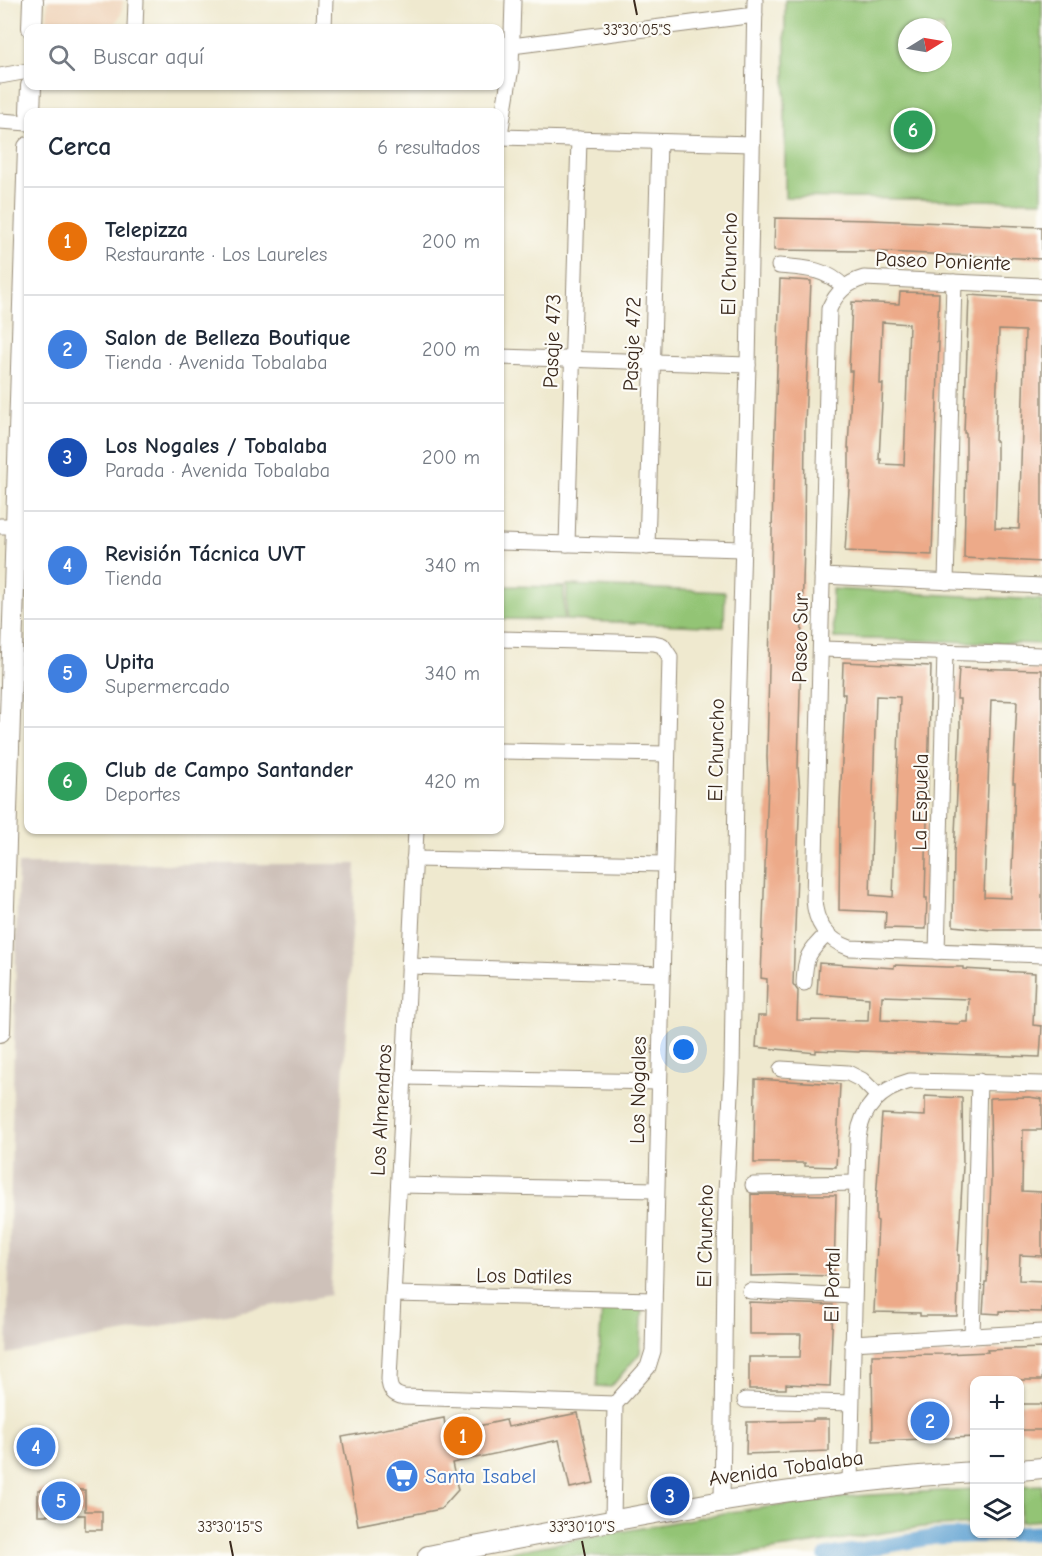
<!DOCTYPE html>
<html lang="es">
<meta charset="utf-8">
<style>
:root{--surface:#fff;--page:#f6f6f7;--text:#1f2937;--muted:#747a83;--line:#e0e1e3;--accent:#ea580c}
body{margin:0;font-family:"Comic Neue",sans-serif;background:var(--page);color:var(--text)}
.controls{position:absolute;right:18px;bottom:18px;display:grid;overflow:hidden;border-radius:12px;box-shadow:0 2px 4px #0004}
.controls button{width:54px;height:54px;display:grid;place-items:center;padding:0;border:0;border-bottom:2px solid var(--line);background:var(--surface);color:var(--text);font:30px sans-serif}
.compass{position:absolute;left:898px;top:18px;width:54px;height:54px;border-radius:50%;background:var(--surface);box-shadow:0 2px 4px #0004;rotate:79deg}
.you{position:absolute;left:684px;top:1050px;width:21px;height:21px;margin:-15px;border:4px solid #fff;border-radius:50%;background:#1a73e8;box-shadow:0 0 0 9px #1a73e833}
.badge{display:grid;place-items:center;width:39px;height:39px;border-radius:50%;background:var(--accent);color:#fff;font-size:20px;font-weight:700}
.pin{position:absolute;translate:-50% -50%;border:3px solid #fff;box-shadow:0 2px 6px #0006}
.list{margin:0;padding:0;list-style:none}
h2{display:flex;justify-content:space-between;align-items:center;height:78px;margin:0;padding:0 24px;font-size:26px}
h2 small{font-size:20px;font-weight:400;color:var(--muted)}
.list li{display:grid;grid-template-columns:39px 1fr auto;gap:18px;align-items:center;box-sizing:border-box;height:108px;padding:0 24px;border-top:2px solid var(--line)}
.list b{display:block;font-size:22px;white-space:nowrap}
.list p{margin:0;font-size:20px;white-space:nowrap;color:var(--muted)}
.list em{font-size:20px;font-style:normal;color:var(--muted)}
.icon{flex:none;width:33px;height:33px;fill:none;stroke:currentColor;stroke-width:2;stroke-linecap:round;stroke-linejoin:round}
.map{position:relative;flex:none;width:1042px;height:1556px;overflow:hidden}
.search{position:absolute;background:var(--surface);box-shadow:0 2px 4px #0004;left:24px;top:24px;width:480px;height:66px;display:flex;align-items:center;gap:15px;box-sizing:border-box;padding:0 21px;border-radius:12px;color:var(--muted);font-size:22px}
.panel{position:absolute;background:var(--surface);box-shadow:0 2px 4px #0004;left:24px;top:108px;width:480px;height:726px;border-radius:12px}
.map>svg:first-child{display:block}
.built{fill:#f0d5bc}
.industrial{fill:#cec1b9}
.green{fill:#93c474;stroke:#677749;stroke-width:1.5;fill-rule:evenodd}
.lines{fill:none;stroke-linecap:round;stroke-linejoin:round}
.canal{stroke:#5da0d1;stroke-width:15}
.building{fill:#edaa89;fill-rule:evenodd}
.street-casing{stroke:#958a76;stroke-width:17}
.secondary-casing{stroke:#958a76;stroke-width:22}
.street{stroke:#fff;stroke-width:15}
.secondary{stroke:#fff;stroke-width:20}
.ticks{fill:none;stroke:#3b2a1e;stroke-width:2}
.labels{text-anchor:middle;stroke-width:4.5;stroke-linejoin:round;paint-order:stroke}
.street-label{font-size:21px;fill:#3b2a1e;stroke:#fdfcf7}
.shop-label{font-size:21px;fill:#366cbe;stroke:#fdfcf7;text-anchor:start}
.ticks-label{font-size:15px;text-anchor:middle;fill:#3b2a1e;stroke:#fdfcf7;stroke-width:4.5;stroke-linejoin:round;paint-order:stroke}
</style>
<div class="map">
<svg width="1042" height="1556" viewBox="0 0 1042 1556">
<rect width="100%" height="100%" fill="#fdfcf7"/>
<filter id="ink" filterUnits="userSpaceOnUse"><feTurbulence type="fractalNoise" baseFrequency=".0167" numOctaves="2"/><feDisplacementMap in="SourceGraphic" scale="12" xChannelSelector="R" yChannelSelector="G"/><feConvolveMatrix kernelMatrix="1 2 1 2 8 2 1 2 1" color-interpolation-filters="sRGB"/></filter>
<filter id="wash" filterUnits="userSpaceOnUse"><feTurbulence type="fractalNoise" baseFrequency=".008" numOctaves="4" result="noise"/><feDisplacementMap in="SourceGraphic" scale="24" xChannelSelector="R" yChannelSelector="G"/><feGaussianBlur stdDeviation="1.35" result="paint"/><feColorMatrix in="noise" values="0 0 0 0 0 0 0 0 0 0 0 0 0 0 0 0 0 1.4 0 .05"/><feComposite in="paint" operator="in"/></filter>
<g filter="url(#wash)">
<rect width="100%" height="100%" fill="#efe9cf"/>
<!-- built -->
<polygon class="built" points="48,0 123,0 121,14 115,24 102,28 47,28"/>
<!-- industrial -->
<polygon class="industrial" points="18,864 356,864 330,1295 7,1354"/>
<!-- green -->
<g class="green">
<path d="M785 0H1042V201L785 197ZM907 27H943V63H907Z"/>
<polygon points="567,585 725,592 724,627 566,620"/>
<polygon points="500,586 564,587 564,620 500,619"/>
<polygon points="832,589 1042,600 1042,644 834,638"/>
<polygon points="602,1306 643,1306 640,1353 611,1387 597,1386"/>
<polygon points="1042,1485 1042,1520 1020,1522 1020,1486"/>
<polygon points="974,1489 974,1524 921,1527 733,1556 487,1556 730,1512 855,1496"/>
</g>
<g class="lines">
<!-- canal -->
<polyline class="canal" points="826,1556 935,1537 1042,1533"/>
</g>
<g id="blocks">
<!-- building -->
<g class="building">
<polygon points="775,218 871,220 1042,227 1042,259 862,251 774,250"/>
<path d="M780 279 811 281 805 424 804 546 798 767 800 790 793 984 798 991 797 1020 868 1021 869 998 817 994 819 963 894 968V965L947 967H963V969L1035 973 1033 1025 1042 1026 1040 1057 860 1051 859 1052 816 1050V1053L756 1047 758 1016H766L767 979 761 978 768 782 767 757 773 487ZM882 996 969 999 968 1022H960V1024L881 1020Z"/>
<path d="M900 292 939 293 937 342H939L932 555 845 551 850 474H849V448H848L852 371H849L852 302 899 304ZM882 322 909 324 904 465 881 464V459H879L883 384H880Z"/>
<path d="M969 295 1042 300V562L964 558 966 456V433H964ZM999 330 1025 331 1019 529 995 528 997 467V441H995Z"/>
<path d="M843 662 931 666 925 898H927L926 929 885 928 886 912 839 910 840 804 845 694H842ZM876 696 900 697 893 897 870 895Z"/>
<path d="M959 668 1042 670V930H991L953 926 954 854 960 730V699H957ZM991 700 1017 701 1013 783H1015L1011 898 984 897Z"/>
<polygon points="755,1079 840,1084 836,1167 805,1166 805,1163 754,1163"/>
<polygon points="925,1096 962,1098 963,1166 958,1255 959,1255 957,1316 920,1316 920,1313 874,1312 878,1221 876,1220 876,1200 882,1114 925,1116"/>
<polygon points="1029,1097 1042,1099 1042,1130 1023,1130 1022,1191 1042,1192 1042,1256 1020,1255 1019,1280 1042,1281 1042,1312 1000,1311 1000,1314 983,1313 985,1282 987,1282 991,1180 990,1098"/>
<polygon points="751,1194 836,1195 834,1276 789,1275 751,1276"/>
<polygon points="749,1302 833,1305 830,1386 786,1384 786,1389 749,1389 749,1357 800,1357 801,1334 749,1334"/>
<polygon points="1042,1348 1042,1380 975,1380 975,1437 873,1441 872,1355 944,1354 988,1352 987,1350"/>
<rect x="1020" y="1404" width="22" height="26"/>
<polygon points="578,1413 594,1483 570,1488 559,1440 452,1463 458,1490 441,1509 358,1525 342,1437 444,1418 446,1433 506,1420 508,1427"/>
<polygon points="813,1419 829,1419 829,1451 746,1454 747,1422 813,1421"/>
<polygon points="38,1490 85,1490 85,1511 102,1511 102,1530 85,1530 85,1515 38,1515"/>
</g>
</g>
</g>
<g filter="url(#ink)">
<use href="#blocks" fill-opacity="0" stroke="#958a76" stroke-width="1.5"/>
<g class="lines">
<!-- street casing -->
<g class="street-casing">
<g id="street">
<polyline points="135,28 136,0"/>
<polyline points="324,28 325,0"/>
<polyline points="500,45 512,46 755,15"/>
<polyline points="0,76 28,71"/>
<polyline points="0,121 28,123"/>
<polyline points="500,134 511,68 513,0"/>
<polyline points="500,137 752,144"/>
<path d="M779 266C804 268 825 268 844 287"/>
<path d="M1042 286 864 278C846 283 836 293 829 309L814 899C815 923 827 940 850 948L1042 955"/>
<polyline points="500,357 748,365"/>
<polyline points="0,526 28,526"/>
<polyline points="500,542 742,549"/>
<polyline points="567,544 579,139"/>
<polyline points="647,547 659,142"/>
<polyline points="822,576 1042,586"/>
<polyline points="946,582 954,282"/>
<polyline points="500,639 654,643 662,645 670,657 653,1351 648,1367 615,1404 613,1521"/>
<polyline points="821,649 1042,655"/>
<polyline points="12,671 28,672"/>
<polyline points="500,751 667,754"/>
<path d="M416 830 389 1379C389 1390 394 1395 404 1397L615 1404"/>
<polyline points="414,859 664,864"/>
<polyline points="937,952 945,652"/>
<polyline points="409,966 662,974"/>
<path d="M804 983C805 957 808 952 827 934"/>
<polyline points="781,1069 848,1073 862,1080 878,1096"/>
<polyline points="404,1077 659,1082"/>
<polyline points="399,1185 656,1190"/>
<polyline points="753,1185 856,1183"/>
<polyline points="750,1291 853,1296"/>
<polyline points="393,1294 654,1300"/>
<polyline points="972,1336 979,1081"/>
<polyline points="852,1343 1042,1332"/>
<polyline points="745,1400 851,1403"/>
<path d="M850 1482 858 1137C862 1106 881 1089 910 1081L1042 1084"/>
<polyline points="722,1501 726,1193 732,1073 736,788 748,365 755,0"/>
</g>
</g>
<!-- secondary casing -->
<g class="secondary-casing">
<g id="secondary">
<polyline points="32,28 33,0"/>
<polyline points="30,112 31,86"/>
<polyline points="0,1032 28,147"/>
<polyline points="1020,1470 1042,1468"/>
<path d="M428 1556C610 1521 790 1483 974 1472"/>
</g>
</g>
<!-- street -->
<use href="#street" class="street"/>
<!-- secondary -->
<use href="#secondary" class="secondary"/>
</g>
</g>
<!-- ticks -->
<path class="ticks" d="M634 0 637 15M230 1541 233 1556M582 1541 585 1556"/>
<!-- icons -->
<defs>
<g id="supermarket-disc" transform="scale(1.725)"><circle r="9.5" fill="#3f7fe0" stroke="#fdfcf7"/><path d="M-6-5.5h2.5l.6 2H6L4.5 2H-2.5L-4.4-4H-6ZM-1.5 3.2a1.3 1.3 0 1 0 .1 0ZM3 3.2a1.3 1.3 0 1 0 .1 0Z" fill="#fff"/></g>
</defs>
<g fill-rule="evenodd">
<use href="#supermarket-disc" x="402" y="1476"/>
</g>
<g class="labels">
<!-- street labels -->
<g class="street-label">
<text transform="translate(943 261) rotate(2)" y="7">Paseo Poniente</text>
<text transform="translate(729 264) rotate(-89)" y="7">El Chuncho</text>
<text transform="translate(552 341) rotate(-88)" y="7">Pasaje 473</text>
<text transform="translate(632 344) rotate(-88)" y="7">Pasaje 472</text>
<text transform="translate(800 638) rotate(-89)" y="7">Paseo Sur</text>
<text transform="translate(716 750) rotate(-89)" y="7">El Chuncho</text>
<text transform="translate(920 802) rotate(-89)" y="7">La Espuela</text>
<text transform="translate(638 1090) rotate(-89)" y="7">Los Nogales</text>
<text transform="translate(381 1110) rotate(-87)" y="7">Los Almendros</text>
<text transform="translate(705 1236) rotate(-89)" y="7">El Chuncho</text>
<text transform="translate(524 1276) rotate(1)" y="7">Los Datiles</text>
<text transform="translate(832 1285) rotate(-89)" y="7">El Portal</text>
<text transform="translate(786 1468) rotate(-8)" y="7">Avenida Tobalaba</text>
</g>
<!-- shop labels -->
<g class="shop-label">
<text x="425" y="1483">Santa Isabel</text>
</g>
</g>
<g class="ticks-label">
<text x="637" y="35">33°30'05"S</text>
<text x="230" y="1532">33°30'15"S</text>
<text x="582" y="1532">33°30'10"S</text>
</g>
</svg>
<div class="controls">
<button>+</button>
<button>−</button>
<button><svg class="icon" aria-label="layers" viewBox="0 0 24 24"><path d="M12 4l9 5-9 5-9-5zM3 14l9 5 9-5"/></svg></button>
</div>
<svg class="compass" viewBox="-18 -18 36 36"><path d="M0-13l5 13h-10z" fill="#e53935"/><path d="M0 13l5-13h-10z" fill="#747a83"/></svg>
<div class="you"></div>
<div class="pin badge" style="left:463px;top:1436px;background:#e8710a">1</div>
<div class="pin badge" style="left:930px;top:1421px;background:#3f7fe0">2</div>
<div class="pin badge" style="left:670px;top:1496px;background:#1a4fb4">3</div>
<div class="pin badge" style="left:36px;top:1447px;background:#3f7fe0">4</div>
<div class="pin badge" style="left:61px;top:1501px;background:#3f7fe0">5</div>
<div class="pin badge" style="left:913px;top:130px;background:#2e9e5b">6</div>
<div class="search"><svg class="icon" aria-label="search" viewBox="0 0 24 24"><circle cx="10" cy="10" r="6"/><path d="M15 15l6 6"/></svg>Buscar aquí</div>
<section class="panel">
<h2>Cerca<small>6 resultados</small></h2>
<ul class="list">
<li><span class="badge" style="background:#e8710a">1</span><div><b>Telepizza</b><p>Restaurante · Los Laureles</p></div><em>200 m</em></li>
<li><span class="badge" style="background:#3f7fe0">2</span><div><b>Salon de Belleza Boutique</b><p>Tienda · Avenida Tobalaba</p></div><em>200 m</em></li>
<li><span class="badge" style="background:#1a4fb4">3</span><div><b>Los Nogales / Tobalaba</b><p>Parada · Avenida Tobalaba</p></div><em>200 m</em></li>
<li><span class="badge" style="background:#3f7fe0">4</span><div><b>Revisión Tácnica UVT</b><p>Tienda</p></div><em>340 m</em></li>
<li><span class="badge" style="background:#3f7fe0">5</span><div><b>Upita</b><p>Supermercado</p></div><em>340 m</em></li>
<li><span class="badge" style="background:#2e9e5b">6</span><div><b>Club de Campo Santander</b><p>Deportes</p></div><em>420 m</em></li>
</ul>
</section>
</div>
